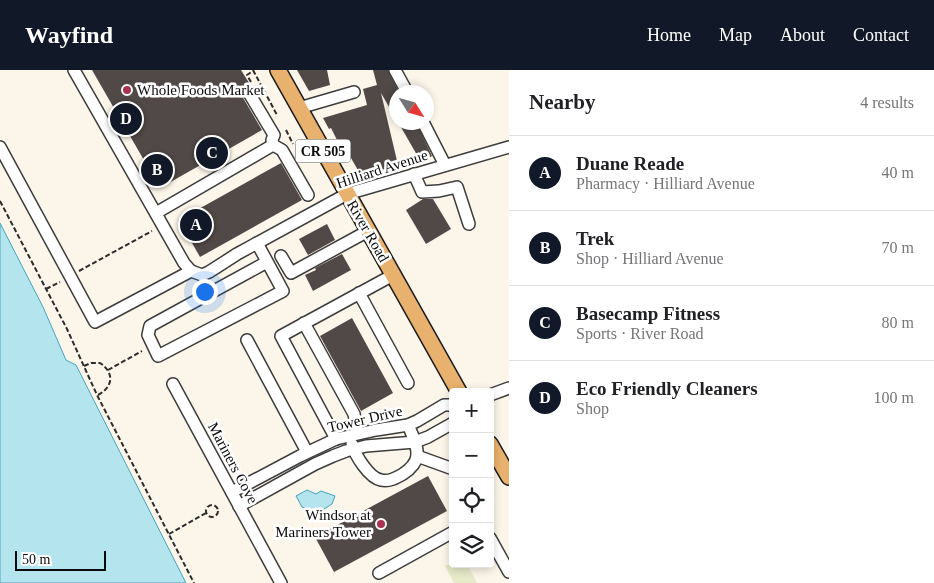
<!DOCTYPE html>
<meta charset="utf-8">
<style>
:root{--surface:#fff;--page:#f2f2f2;--text:#202124;--muted:#757577;--line:#e0e0e0;--accent:#111827}
body{margin:0;font-family:Georgia,serif;background:var(--page);color:var(--text)}
.controls{position:absolute;right:15px;bottom:15px;display:grid;overflow:hidden;border-radius:5px;box-shadow:0 2px 8px #0003}
.controls button{width:45px;height:45px;display:grid;place-items:center;padding:0;border:0;border-bottom:1px solid var(--line);background:var(--surface);color:var(--text);font:25px sans-serif}
.compass{position:absolute;left:389px;top:15px;width:45px;height:45px;border-radius:50%;background:var(--surface);box-shadow:0 2px 8px #0003;rotate:127deg}
.scale{position:absolute;left:15px;bottom:12px;width:91px;box-sizing:border-box;padding-left:5px;border:2px solid #0a0a0a;border-top:0;font-size:14px;line-height:18px;white-space:nowrap;color:#0a0a0a;-webkit-text-stroke:4px #fff;paint-order:stroke}
.you{position:absolute;left:204px;top:221px;width:18px;height:18px;margin:-12px;border:4px solid #fff;border-radius:50%;background:#1a73e8;box-shadow:0 0 0 8px #1a73e833}
.badge{display:grid;place-items:center;width:32px;height:32px;border-radius:50%;background:var(--accent);color:#fff;font-size:16px;font-weight:700}
.pin{position:absolute;translate:-50% -50%;border:2px solid #fff;box-shadow:0 1px 5px #0006}
.list{margin:0;padding:0;list-style:none}
h2{display:flex;justify-content:space-between;align-items:center;height:65px;margin:0;padding:0 20px;font-size:21px}
h2 small{font-size:16px;font-weight:400;color:var(--muted)}
.list li{display:grid;grid-template-columns:32px 1fr auto;gap:15px;align-items:center;box-sizing:border-box;height:75px;padding:0 20px;border-top:1px solid var(--line)}
.list b{display:block;font-size:19px;white-space:nowrap}
.list p{margin:0;font-size:16px;white-space:nowrap;color:var(--muted)}
.list em{font-size:16px;font-style:normal;color:var(--muted)}
.icon{flex:none;width:28px;height:28px;fill:none;stroke:currentColor;stroke-width:2;stroke-linecap:round;stroke-linejoin:round}
.map{position:relative;flex:none;width:509px;height:513px;overflow:hidden}
header{display:flex;align-items:center;gap:30px;box-sizing:border-box;height:70px;padding:0 25px;background:var(--accent);color:#fff}
header strong{font-size:24px}
nav{display:flex;gap:28px;margin-inline-start:auto;font-size:18px}
main{display:flex}
aside{flex:1;background:var(--surface)}
.map>svg:first-child{display:block}
.pitch{fill:#e6eac8}
.water{fill:#b4e4ee;stroke:#43a5bc}
.building{fill:#514948}
.lines{fill:none;stroke-linecap:round;stroke-linejoin:round}
.minor-casing{stroke:#3d3d3d;stroke-width:14}
.major-casing{stroke:#1b1b1b;stroke-width:18}
.path{stroke:#2c2c2c;stroke-width:2;stroke-dasharray:5 2.5;stroke-linecap:butt}
.minor{stroke:#fff;stroke-width:11}
.major{stroke:#e8b16d;stroke-width:15}
.poi-dot{fill:#a83351;stroke:#fff;stroke-width:2}
.labels{text-anchor:middle;stroke-width:5;stroke-linejoin:round;paint-order:stroke}
.shield{fill:#fff;stroke:#545454;stroke-width:1}
.shield-label{font-size:14px;font-weight:bold;fill:#0a0a0a}
.poi-label{font-size:15px;fill:#0a0a0a;stroke:#fff;text-anchor:start}
.street-label{font-size:15px;fill:#0a0a0a;stroke:#fff}
</style>
<header>
<strong>Wayfind</strong>
<nav><a>Home</a><a>Map</a><a>About</a><a>Contact</a></nav>
</header>
<main>
<div class="map">
<svg width="509" height="513" viewBox="0 0 509 513">
<rect width="100%" height="100%" fill="#fcf5e9"/>
<!-- pitch -->
<polygon class="pitch" points="453,492 453,494 467,494 477,513 454,513 445,496"/>
<!-- water -->
<g class="water">
<polygon points="0,153 43,237 66,290 76,295 186,513 0,513"/>
<polygon points="307,420 316,424 321,421 335,426 332,434 318,443 302,437 296,426"/>
</g>
<!-- building -->
<g class="building">
<polygon points="92,0 241,0 251,16 246,16 243,19 242,23 242,26 262,60 160,118"/>
<polygon points="297,0 327,0 330,15 309,21"/>
<polygon points="373,0 388,0 399,22 396,22 396,49 381,23 398,95 365,105 359,102 347,81 343,82 331,58 329,59 323,48 367,35 363,19 377,15"/>
<polygon points="398,52 416,52 432,86 421,92"/>
<polygon points="281,93 302,130 200,187 179,150"/>
<polygon points="423,129 433,129 451,159 426,174 406,140"/>
<polygon points="327,154 335,170 308,185 299,169"/>
<polygon points="342,184 351,200 313,221 305,205 316,200 315,198"/>
<polygon points="352,248 393,323 361,341 320,266"/>
<polygon points="428,406 447,441 334,502 315,467"/>
</g>
<g class="lines">
<!-- minor casing -->
<g class="minor-casing">
<g id="minor">
<polyline points="74,0 184,193 191,201"/>
<polyline points="395,0 407,22"/>
<polyline points="249,23 274,65 272,70 273,75 282,80 308,125"/>
<polyline points="299,38 354,22"/>
<polyline points="423,52 445,95"/>
<polyline points="0,77 95,252 191,201"/>
<polyline points="414,104 422,122 439,121 457,117 469,154"/>
<polyline points="156,143 273,75"/>
<polyline points="257,173 283,221 158,286 148,265 150,256 267,192"/>
<polyline points="281,186 291,203 368,161"/>
<polyline points="191,201 202,205 209,202 237,184 347,124 509,77"/>
<polyline points="359,223 408,313"/>
<polyline points="304,253 354,344 358,363"/>
<polyline points="247,270 307,382"/>
<polyline points="173,314 281,513"/>
<polyline points="490,325 509,318"/>
<polyline points="336,369 281,266 393,205"/>
<path d="M352 374C355 385 369 408 381 410 389 412 396 408 403 404 409 400 416 393 417 386 418 375 412 364 408 355"/>
<polyline points="417,386 453,399"/>
<polyline points="232,422 300,386 336,369 376,360 408,355 417,351 444,335 453,335"/>
<polyline points="239,436 315,394 333,386 346,381 366,376 415,372 428,367 453,353"/>
<polyline points="490,468 509,502"/>
<polyline points="379,503 453,462"/>
</g>
</g>
<!-- major casing -->
<g class="major-casing">
<g id="major">
<polyline points="278,0 459,322"/>
<polyline points="490,374 509,407"/>
</g>
</g>
<!-- path -->
<g class="path">
<polyline points="253,0 277,45"/>
<polyline points="251,12 247,5 253,1"/>
<polyline points="286,60 293,74"/>
<polyline points="0,131 67,259 97,325 194,513"/>
<polyline points="79,201 152,161"/>
<polyline points="46,219 60,212"/>
<path d="M84 296 91 293H100C115 303 113 317 98 325"/>
<polyline points="108,300 142,281"/>
<circle cx="212" cy="441" r="6"/>
<polyline points="169,464 206,443"/>
</g>
<!-- minor -->
<use href="#minor" class="minor"/>
<!-- major -->
<use href="#major" class="major"/>
</g>
<!-- markers -->
<g class="poi-dot">
<circle cx="127" cy="20" r="5"/>
<circle cx="381" cy="454" r="5"/>
</g>
<g class="labels">
<!-- shield labels -->
<rect class="shield" x="295.5" y="69.5" width="55" height="23" rx="4"/>
<g class="shield-label">
<text x="323" y="86">CR 505</text>
</g>
<!-- poi labels -->
<g class="poi-label">
<text x="137" y="25">Whole Foods Market</text>
<text x="371" y="450" text-anchor="end">Windsor at<tspan x="371" dy="17">Mariners Tower</tspan></text>
</g>
<!-- street labels -->
<g class="street-label">
<text transform="translate(382 99) rotate(-18)" y="5">Hilliard Avenue</text>
<text transform="translate(368 161) rotate(60)" y="5">River Road</text>
<text transform="translate(365 349) rotate(-13)" y="5">Tower Drive</text>
<text transform="translate(233 393) rotate(62)" y="5">Mariners Cove</text>
</g>
</g>
</svg>
<div class="controls">
<button>+</button>
<button>−</button>
<button><svg class="icon" aria-label="locate" viewBox="0 0 24 24"><circle cx="12" cy="12" r="6"/><path d="M12 2v4M12 18v4M2 12h4M18 12h4"/></svg></button>
<button><svg class="icon" aria-label="layers" viewBox="0 0 24 24"><path d="M12 4l9 5-9 5-9-5zM3 14l9 5 9-5"/></svg></button>
</div>
<svg class="compass" viewBox="-18 -18 36 36"><path d="M0-13l5 13h-10z" fill="#e53935"/><path d="M0 13l5-13h-10z" fill="#757577"/></svg>
<div class="scale">50 m</div>
<div class="you"></div>
<div class="pin badge" style="left:196px;top:155px">A</div>
<div class="pin badge" style="left:157px;top:100px">B</div>
<div class="pin badge" style="left:212px;top:83px">C</div>
<div class="pin badge" style="left:126px;top:49px">D</div>
</div>
<aside>
<h2>Nearby<small>4 results</small></h2>
<ul class="list">
<li><span class="badge">A</span><div><b>Duane Reade</b><p>Pharmacy · Hilliard Avenue</p></div><em>40 m</em></li>
<li><span class="badge">B</span><div><b>Trek</b><p>Shop · Hilliard Avenue</p></div><em>70 m</em></li>
<li><span class="badge">C</span><div><b>Basecamp Fitness</b><p>Sports · River Road</p></div><em>80 m</em></li>
<li><span class="badge">D</span><div><b>Eco Friendly Cleaners</b><p>Shop</p></div><em>100 m</em></li>
</ul>
</aside>
</main>
